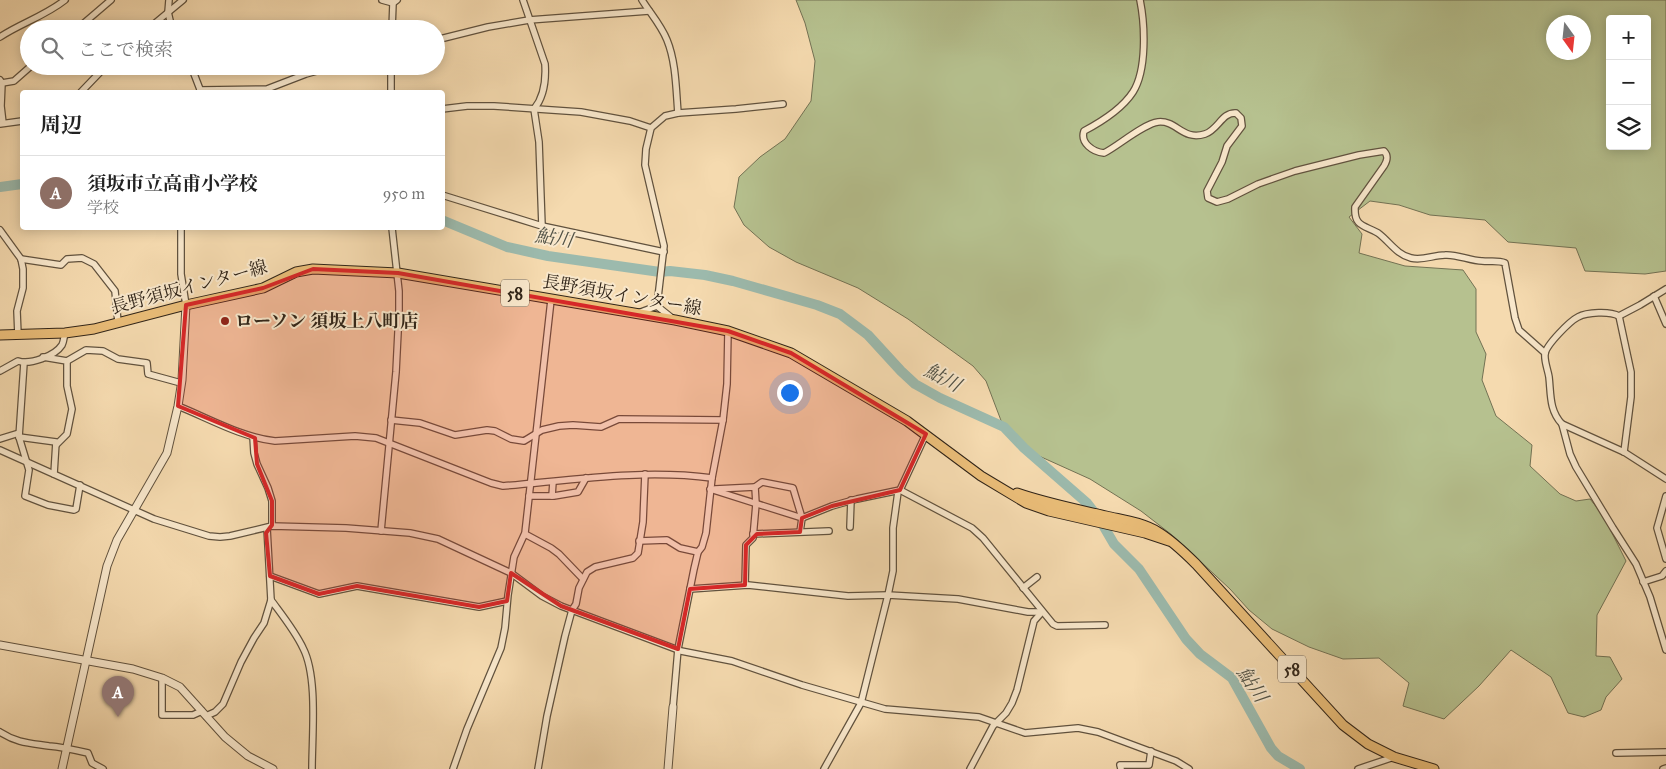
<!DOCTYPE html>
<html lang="ja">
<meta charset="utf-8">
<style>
:root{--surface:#fff;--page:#f2f2f2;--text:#222;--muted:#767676;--line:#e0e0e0;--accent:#8f2418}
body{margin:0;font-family:"IM FELL Great Primer","Noto Serif JP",serif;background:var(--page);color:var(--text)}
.controls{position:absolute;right:15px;top:15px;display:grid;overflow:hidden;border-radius:5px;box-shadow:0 2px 12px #0003}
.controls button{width:45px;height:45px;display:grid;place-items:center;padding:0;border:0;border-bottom:1px solid var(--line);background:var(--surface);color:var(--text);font:25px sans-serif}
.compass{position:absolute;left:1546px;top:15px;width:45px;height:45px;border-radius:50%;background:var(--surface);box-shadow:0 2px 12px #0003;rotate:165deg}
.you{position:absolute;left:789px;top:392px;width:18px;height:18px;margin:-12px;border:4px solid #fff;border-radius:50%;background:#1a73e8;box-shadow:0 0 0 8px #1a73e833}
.badge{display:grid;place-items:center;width:32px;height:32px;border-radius:50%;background:var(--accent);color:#fff;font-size:16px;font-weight:700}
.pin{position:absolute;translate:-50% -41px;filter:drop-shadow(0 1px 2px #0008)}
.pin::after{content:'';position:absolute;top:26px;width:18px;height:15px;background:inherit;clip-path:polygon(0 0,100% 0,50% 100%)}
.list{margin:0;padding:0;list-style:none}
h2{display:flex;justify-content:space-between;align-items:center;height:65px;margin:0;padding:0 20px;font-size:21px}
h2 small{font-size:16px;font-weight:400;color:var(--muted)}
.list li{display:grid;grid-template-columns:32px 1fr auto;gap:15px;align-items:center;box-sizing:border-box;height:75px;padding:0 20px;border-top:1px solid var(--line)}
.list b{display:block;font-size:19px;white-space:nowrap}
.list p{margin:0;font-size:16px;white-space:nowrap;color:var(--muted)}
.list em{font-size:16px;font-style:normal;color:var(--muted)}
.icon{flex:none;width:28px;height:28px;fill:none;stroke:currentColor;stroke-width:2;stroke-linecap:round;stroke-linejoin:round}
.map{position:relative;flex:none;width:1666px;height:769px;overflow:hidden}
.search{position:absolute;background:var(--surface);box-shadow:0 2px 12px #0003;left:20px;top:20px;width:425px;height:55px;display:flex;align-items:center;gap:12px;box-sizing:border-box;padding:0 18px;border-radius:28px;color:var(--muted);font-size:19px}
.panel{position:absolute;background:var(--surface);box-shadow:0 2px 12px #0003;left:20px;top:90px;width:425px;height:140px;border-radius:5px}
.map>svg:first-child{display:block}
.green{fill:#b6c18f;stroke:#737254;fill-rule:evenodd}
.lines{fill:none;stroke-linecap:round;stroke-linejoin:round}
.river{stroke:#9cbaad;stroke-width:10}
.minor-casing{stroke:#61523e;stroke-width:8}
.tertiary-casing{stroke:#61523e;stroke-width:9}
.primary-casing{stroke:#302418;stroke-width:11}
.minor{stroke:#f8e7cb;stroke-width:5.5}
.tertiary{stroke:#f8e7cb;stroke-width:7}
.primary{stroke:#eabd78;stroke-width:9}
.marked{fill:#d62828;fill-opacity:0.2;stroke:#d62828;stroke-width:4;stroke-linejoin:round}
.poi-dot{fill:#8f2418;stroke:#f8e7cb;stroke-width:2}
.labels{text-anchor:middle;stroke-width:4;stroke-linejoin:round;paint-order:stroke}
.shield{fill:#f8e7cb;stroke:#6c5e4e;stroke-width:1}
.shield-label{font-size:16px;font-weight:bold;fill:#302418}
.street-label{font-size:18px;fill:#302418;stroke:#f8e7cb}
.poi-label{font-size:18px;font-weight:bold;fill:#302418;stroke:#f8e7cb;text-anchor:start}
.water-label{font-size:19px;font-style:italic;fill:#505145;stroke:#f8e7cb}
</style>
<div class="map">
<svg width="1666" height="769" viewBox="0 0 1666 769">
<rect width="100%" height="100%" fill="#f5daaf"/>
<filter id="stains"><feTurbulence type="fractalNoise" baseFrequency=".004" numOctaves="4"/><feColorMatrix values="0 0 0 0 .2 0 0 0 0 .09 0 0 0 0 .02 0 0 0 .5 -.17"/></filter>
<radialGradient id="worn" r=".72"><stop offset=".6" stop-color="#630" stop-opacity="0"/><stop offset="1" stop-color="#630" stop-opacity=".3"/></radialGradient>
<!-- green -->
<path class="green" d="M796 0H1666V271L1645 274 1585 271 1576 248 1508 242 1485 220 1430 215 1399 205 1370 201 1349 217 1362 234 1359 253 1405 266 1463 270 1476 289V332L1486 354 1482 380 1496 416 1532 445 1530 466 1560 494 1576 501 1590 499 1603 515 1626 561 1597 615 1596 656 1610 657 1622 679 1606 697 1601 710 1584 717 1568 713 1551 677 1511 650 1479 686 1444 719 1403 706 1409 683 1379 658 1343 659 1309 647 1272 629 1249 610 1230 589 1172 535 1141 511 1090 479 1028 451 1005 431 986 381 973 366 908 319 858 288 796 262 769 247 744 225 734 207 739 177 760 157 785 139 811 101 815 61 805 23ZM1610 19H1647V146H1610ZM1554 22H1584V52H1554Z"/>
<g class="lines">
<!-- river -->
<g class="river">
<polyline points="0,187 22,184"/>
<polyline points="442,220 507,247 548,256 660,272 670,271 705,275 733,281 817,305 840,314 868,335 901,371 915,384 940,398 1004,427 1024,448 1087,503 1100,520 1114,544 1139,569 1186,639 1200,654 1232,678 1271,748 1278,756 1300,769"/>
</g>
<!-- minor casing -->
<g class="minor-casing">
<g id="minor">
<polyline points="169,0 168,12 172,29"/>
<polyline points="382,0 393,3"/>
<path d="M523 0 545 64C546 79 544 97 534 109L539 142 542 226"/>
<path d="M642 0C650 13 661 25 667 40 676 62 676 89 678 113"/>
<path d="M1140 0C1145 25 1147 70 1133 92 1122 109 1101 122 1084 131 1080 143 1093 152 1104 153 1118 146 1143 124 1158 122 1177 120 1182 141 1205 134 1218 130 1222 112 1236 113L1241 118 1242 126 1227 146 1222 162 1207 191 1208 198 1217 202 1228 199 1258 184 1295 171 1359 155 1384 151C1389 156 1387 161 1384 166L1355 207C1354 227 1364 225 1378 233 1389 241 1397 255 1411 258 1423 261 1433 255 1445 255 1457 254 1470 261 1482 261 1490 262 1498 260 1505 263L1515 318 1519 330 1545 353"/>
<polyline points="77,29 111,0"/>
<polyline points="148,29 183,0"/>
<polyline points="392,29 393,3 397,0"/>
<path d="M0 37C21 23 45 16 65 0"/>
<polyline points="436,40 488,27 529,20 649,11"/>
<polyline points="191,66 201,92"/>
<polyline points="391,66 391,92"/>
<polyline points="0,80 2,83 1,106 3,123"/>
<polyline points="2,83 14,81 31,66"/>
<polyline points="200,90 267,89 306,74 335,66"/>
<polyline points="81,92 106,66"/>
<polyline points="442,109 467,106 494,106 581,112 630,121 651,128"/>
<polyline points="0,124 22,121"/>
<polyline points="442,195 542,226 664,252"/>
<polyline points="181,228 181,274 186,305"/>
<polyline points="0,230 21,259 23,269 23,288 17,311 18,335"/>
<polyline points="21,259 61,265 67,259 82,258 94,264 115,291 118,322"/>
<path d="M1666 289 1640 305 1619 316C1610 311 1587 312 1578 317 1570 321 1546 345 1545 354 1544 361 1548 370 1549 377 1551 394 1549 410 1562 424L1624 452 1666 479"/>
<polyline points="1654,296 1666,324"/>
<polyline points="638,313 657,306"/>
<polyline points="1619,316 1631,372 1631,397 1624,452"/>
<polyline points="672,318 657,306 664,246 645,165 646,149 651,128 665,116 678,113 736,109 783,104"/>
<polyline points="43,357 67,361 67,386 72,409 67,434 56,445"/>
<polyline points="67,361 86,350 103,351 118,359 147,363 148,374 181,383"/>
<polyline points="24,363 19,437 29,470 25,496 48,505 74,510 76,509 80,485"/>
<path d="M0 371 18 361C30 365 55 356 62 345 64 341 64 336 65 333"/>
<path d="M178 406C210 419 241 437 275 441L355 436 376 438 491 483 503 486C573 480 642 469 712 478"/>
<polyline points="391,420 420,423 455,435 487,430 495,431 511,439 524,441 542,430 559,426 573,425 601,427 619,419 723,420"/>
<polyline points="1562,424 1570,454 1576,467 1613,528 1636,564 1650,597 1666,650"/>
<polyline points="19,437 56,442 54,474"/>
<polyline points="253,437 254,453 257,464 268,488 272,501 272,526"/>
<polyline points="0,439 19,433"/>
<polyline points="0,450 154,519 209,536 220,537 230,536 272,526 346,528 410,533 438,539 511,573 542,596 561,606 681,651 732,661 802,685 885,709 979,717 1025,733 1078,728 1098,732 1176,761 1189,769"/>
<polyline points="755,487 762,482 793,488 802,518 800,532"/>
<polyline points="710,489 802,518 832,506 857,499 900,490 926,434"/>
<polyline points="715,489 755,487 756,504 753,538 746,545 745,585"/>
<polyline points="900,490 972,528 983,538 1053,624 1057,626 1105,625"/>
<polyline points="529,496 554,496 578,492 586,478"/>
<polyline points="552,496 553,482"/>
<polyline points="1666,496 1657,528 1666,559"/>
<polyline points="850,527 851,500"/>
<polyline points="381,531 396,372 399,312 399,291 392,228"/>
<polyline points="525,534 551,548 559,554 583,579"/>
<polyline points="753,534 829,531"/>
<polyline points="639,541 667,540 680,548 698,552"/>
<polyline points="270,576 319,594 357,586 479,607 507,601"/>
<polyline points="1643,582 1662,576 1666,571"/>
<polyline points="1023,588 1037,577"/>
<polyline points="690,589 748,585 848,596 888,595 958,599 1028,612 1042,612"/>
<path d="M271 600C282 615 295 631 303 648 318 677 312 735 312 769"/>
<polyline points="162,678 162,715 193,715 202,711"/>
<polyline points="673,707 678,649 694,569 698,552 702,547 706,533 712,478 723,420 727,384 728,331"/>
<polyline points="206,716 215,712 223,704 241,662 254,638 264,623 271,600 267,528"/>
<path d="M0 732C17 743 29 743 49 746 62 747 75 750 88 753L92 763 103 769"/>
<polyline points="1616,753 1666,752"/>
<polyline points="453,769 467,729 501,648 505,628 508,595 514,557 525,533 551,300"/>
<polyline points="538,769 547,716 565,636 572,610 576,604 579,588 587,572 595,567 633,558 638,553 643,522 645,474"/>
<polyline points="824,769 861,703 888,595 893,571 893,528 898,492"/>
<polyline points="970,769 993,726 1006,713 1012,703 1017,690 1034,621 1042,612"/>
<polyline points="1121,769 1120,765 1149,765 1151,751"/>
<polyline points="1358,769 1394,757"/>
<polyline points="1663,769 1666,768"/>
</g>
</g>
<!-- tertiary casing -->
<g class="tertiary-casing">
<g id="tertiary">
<polyline points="0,645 133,669 162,678 180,687 225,737 248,756 273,769"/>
<polyline points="62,769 107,566 117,540 167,453 178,406 182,380 186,305"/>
<polyline points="668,769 673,707"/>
</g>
</g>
<!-- primary casing -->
<g class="primary-casing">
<g id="primary">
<polyline points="0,335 65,333 94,329 186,305 263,288 296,272 313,269 398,273 675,320 728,331 791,353 907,421 981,476 1026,503 1049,511 1145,533 1169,541"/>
<path d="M1017 493C1046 503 1076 509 1106 516 1123 520 1142 522 1158 532 1171 540 1184 552 1196 564L1343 725 1368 744 1394 757 1434 769"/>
</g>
</g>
<!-- minor -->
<use href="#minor" class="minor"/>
<!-- tertiary -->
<use href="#tertiary" class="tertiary"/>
<!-- primary -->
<use href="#primary" class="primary"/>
</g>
<!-- marked area -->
<path class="marked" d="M313 269 398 273 728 331 791 353 926 434 900 490 832 506 802 518 800 532 757 534 746 545 745 585 690 589 678 649 561 606 511 573 507 601 479 607 357 586 319 594 270 576 266 533 272 525V501L257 464 255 438 178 406 186 305 263 288Z"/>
<!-- markers -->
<circle class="poi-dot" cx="225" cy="321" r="5"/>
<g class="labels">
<!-- shield labels -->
<g class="shield">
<rect x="501" y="279.5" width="28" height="27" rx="4"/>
<rect x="1278" y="655.5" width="28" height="27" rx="4"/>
</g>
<g class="shield-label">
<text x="515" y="299">58</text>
<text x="1292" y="675">58</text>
</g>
<!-- street labels -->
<g class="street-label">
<text transform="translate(189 287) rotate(-15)" y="6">長野須坂インター線</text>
<text transform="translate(622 295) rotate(10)" y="6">長野須坂インター線</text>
</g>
<!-- poi labels -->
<g class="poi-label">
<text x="235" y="327">ローソン 須坂上八町店</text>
</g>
<!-- water labels -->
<g class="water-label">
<text transform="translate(554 237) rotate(9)" y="7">鮎川</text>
<text transform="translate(943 377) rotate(28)" y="7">鮎川</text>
<text transform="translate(1253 684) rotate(57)" y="7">鮎川</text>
</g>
</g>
<rect width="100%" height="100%" filter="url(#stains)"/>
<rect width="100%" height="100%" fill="url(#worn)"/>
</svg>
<div class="controls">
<button>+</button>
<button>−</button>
<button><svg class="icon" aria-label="layers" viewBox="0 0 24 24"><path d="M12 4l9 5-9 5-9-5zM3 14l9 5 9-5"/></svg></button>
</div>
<svg class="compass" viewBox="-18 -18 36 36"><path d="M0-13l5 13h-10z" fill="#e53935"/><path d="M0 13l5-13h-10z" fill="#767676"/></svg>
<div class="you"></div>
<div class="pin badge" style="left:118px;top:717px;background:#8d6e63">A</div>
<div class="search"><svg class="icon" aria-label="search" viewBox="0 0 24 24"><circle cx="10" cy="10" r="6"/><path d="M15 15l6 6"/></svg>ここで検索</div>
<section class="panel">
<h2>周辺<small></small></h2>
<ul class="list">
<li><span class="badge" style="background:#8d6e63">A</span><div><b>須坂市立高甫小学校</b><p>学校</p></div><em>950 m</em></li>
</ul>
</section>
</div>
